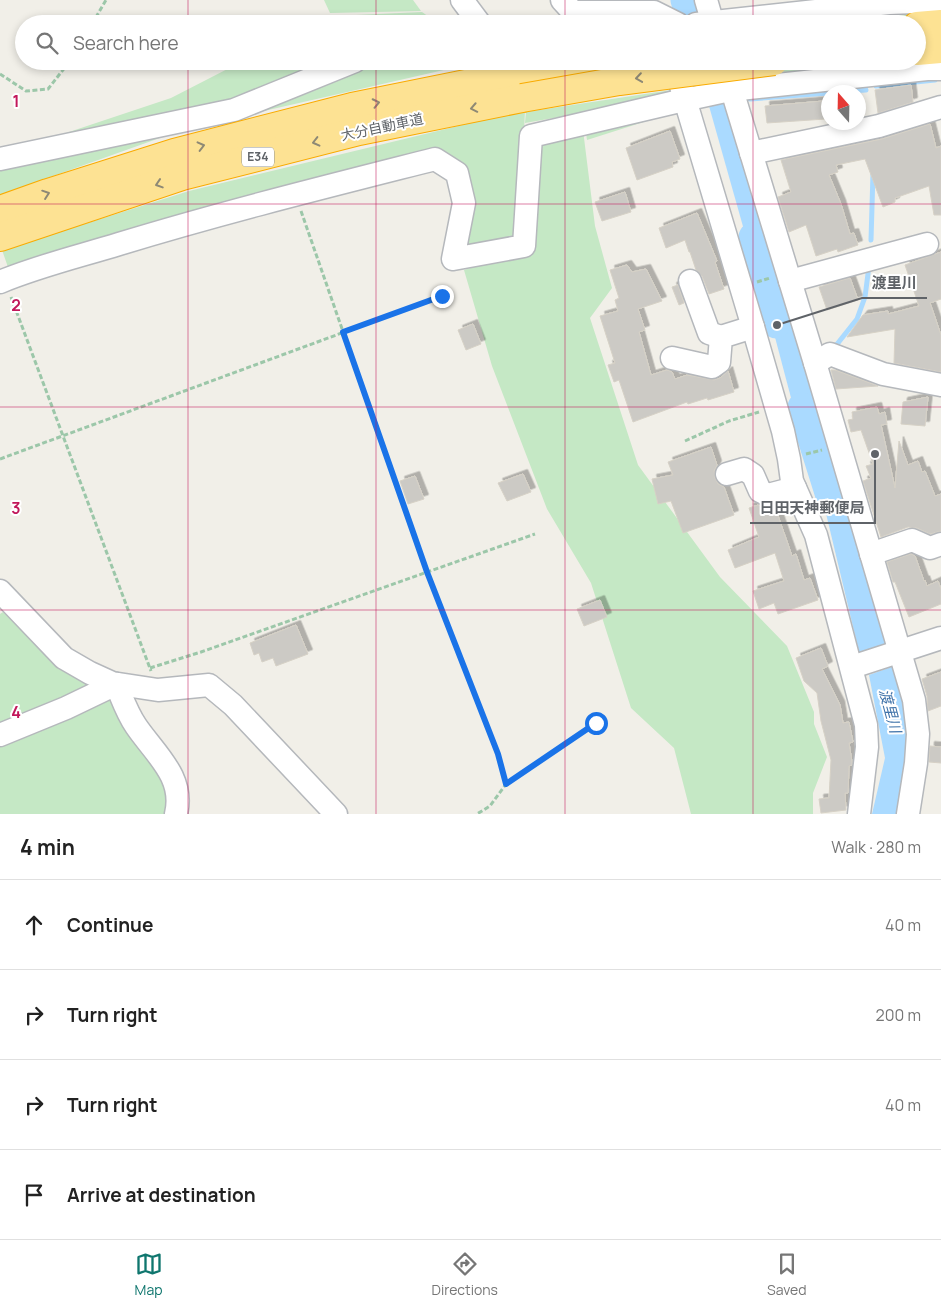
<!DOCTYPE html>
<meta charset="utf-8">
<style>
:root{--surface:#fff;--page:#f2f2f2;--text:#222;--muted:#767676;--line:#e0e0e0;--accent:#0f766e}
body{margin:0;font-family:Manrope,"Noto Sans JP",sans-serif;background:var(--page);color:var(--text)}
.compass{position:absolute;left:821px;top:85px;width:45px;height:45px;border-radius:50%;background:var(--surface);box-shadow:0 2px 8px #0003;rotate:340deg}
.stop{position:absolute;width:15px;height:15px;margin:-11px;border:4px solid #1a73e8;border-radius:50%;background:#fff}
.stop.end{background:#1a73e8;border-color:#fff;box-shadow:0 1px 5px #0008}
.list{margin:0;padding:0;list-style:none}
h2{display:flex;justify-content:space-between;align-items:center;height:65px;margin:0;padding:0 20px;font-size:21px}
h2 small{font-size:16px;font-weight:400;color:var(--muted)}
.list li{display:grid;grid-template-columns:32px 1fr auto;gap:15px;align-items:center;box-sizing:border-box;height:90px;padding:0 20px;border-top:1px solid var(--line)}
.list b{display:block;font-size:19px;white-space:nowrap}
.list em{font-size:16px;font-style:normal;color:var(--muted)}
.icon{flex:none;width:28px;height:28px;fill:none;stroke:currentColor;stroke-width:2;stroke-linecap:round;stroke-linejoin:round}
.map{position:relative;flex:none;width:941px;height:814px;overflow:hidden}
.search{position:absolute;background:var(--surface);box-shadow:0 2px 8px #0003;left:15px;right:15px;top:15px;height:55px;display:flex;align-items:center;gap:12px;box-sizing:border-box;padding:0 18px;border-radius:28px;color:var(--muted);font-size:19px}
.sheet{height:425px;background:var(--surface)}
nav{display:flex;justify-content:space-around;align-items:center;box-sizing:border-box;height:70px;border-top:1px solid var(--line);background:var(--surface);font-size:14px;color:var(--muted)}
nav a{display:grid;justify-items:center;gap:2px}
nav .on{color:var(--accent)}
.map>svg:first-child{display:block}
.green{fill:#c5e8c5}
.water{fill:#aadaff}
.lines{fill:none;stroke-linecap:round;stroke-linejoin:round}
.stream{stroke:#aadaff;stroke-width:5}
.river{stroke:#aadaff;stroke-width:29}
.building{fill:#cccac5;stroke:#d6d1c6;filter:url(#shadow)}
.minor-casing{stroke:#b5b8bc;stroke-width:25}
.highway-casing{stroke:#f9ab00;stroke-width:30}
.path{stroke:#9cc7a9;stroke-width:3;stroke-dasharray:5 2.5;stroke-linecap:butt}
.minor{stroke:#fff;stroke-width:22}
.highway{stroke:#fde293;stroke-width:28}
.highway-bridge-casing{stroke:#f9ab00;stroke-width:30;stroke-linecap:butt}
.highway-bridge{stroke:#fde293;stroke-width:28}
.oneway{stroke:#8e8975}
.route{stroke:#1a73e8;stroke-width:6}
.grid{fill:none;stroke:#c2185b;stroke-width:1;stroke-opacity:0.55}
.labels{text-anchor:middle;stroke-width:4;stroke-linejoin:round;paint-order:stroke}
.shield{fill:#fff;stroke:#8f9295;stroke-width:1}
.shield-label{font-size:12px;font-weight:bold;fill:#5f6368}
.street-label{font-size:14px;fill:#5f6368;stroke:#fff}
.water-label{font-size:15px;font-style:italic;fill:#4174aa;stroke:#fff}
.grid-label{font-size:16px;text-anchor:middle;font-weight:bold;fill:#c2185b;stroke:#fff;stroke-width:4;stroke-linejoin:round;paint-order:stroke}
.leader{fill:none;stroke:#5f6368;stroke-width:2}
.callout-dot{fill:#5f6368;stroke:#fff;stroke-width:2}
.callout-label{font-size:15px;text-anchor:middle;font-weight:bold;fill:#5f6368;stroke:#fff;stroke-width:4;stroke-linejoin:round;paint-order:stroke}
</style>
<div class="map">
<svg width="941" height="814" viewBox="0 0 941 814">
<defs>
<filter id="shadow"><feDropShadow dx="4.5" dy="-4.5" stdDeviation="0" flood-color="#0004"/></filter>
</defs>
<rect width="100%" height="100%" fill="#f1efe8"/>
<!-- green -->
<g class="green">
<polygon points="324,0 413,0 421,11 330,13"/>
<polygon points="941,6 941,61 741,79 735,61 917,61 917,24 723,24"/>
<polygon points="422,12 439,24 319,24 334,16"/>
<polygon points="243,61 341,61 254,98 70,136 63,134 171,98"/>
<polygon points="380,61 502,61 457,67 251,114"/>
<polygon points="678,89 662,99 525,123 526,112"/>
<polygon points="525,110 519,240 463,250 468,202 437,154 9,270 2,250 189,191"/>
<polygon points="675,112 587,140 585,126"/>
<polygon points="583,130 595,226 612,288 590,318 638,465 720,577 787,646 814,712 814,724 827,757 813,793 813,814 691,814 674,748 631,708 591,583 547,509 492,366 464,270 535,248 540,143"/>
<polygon points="171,134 0,195 0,171 30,158"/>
<polygon points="3,612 60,664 100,684 0,726 0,614"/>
<polygon points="113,694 134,743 164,776 168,814 0,814 0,744"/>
</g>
<!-- water -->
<g class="water">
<polygon points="725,101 780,269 757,276 709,106"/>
<polygon points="786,282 833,438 804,447 762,288"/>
<polygon points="835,452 890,646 860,656 813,459"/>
<polygon points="897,665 909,723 902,814 872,814 885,758 869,675"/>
</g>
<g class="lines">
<!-- stream -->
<g class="stream">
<polyline points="876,86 935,80"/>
<polyline points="832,92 866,90"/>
<polyline points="750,99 828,93"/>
<polyline points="871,240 873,173"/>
<polyline points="834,348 857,319 865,297 869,266"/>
</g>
<!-- river -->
<g class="river">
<polyline points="685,0 692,24"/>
<polyline points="753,237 776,324"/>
<polyline points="802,407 830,496"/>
</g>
</g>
<!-- building -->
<g class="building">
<polygon points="911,85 913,102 878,113 875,90"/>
<polygon points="824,101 826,119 767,123 765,106"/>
<polygon points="930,124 936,148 941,146 941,215 934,215 929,186 895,198 895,202 883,207 865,159 836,165 838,172 829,175 841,204 850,234 854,233 858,245 838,252 837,249 816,256 806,225 789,232 778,197 791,192 781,160 882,139"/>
<polygon points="670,131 680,159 672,162 673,167 637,180 626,148"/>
<polygon points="625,192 631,212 602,221 595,202"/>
<polygon points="697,213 717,261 715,262 724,289 709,294 702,276 696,270 690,252 689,252 685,240 666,248 659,228"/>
<polygon points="941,252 941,299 930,303 941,335 941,372 894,363 895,329 847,337 863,315 888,311 888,314 919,306 905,265"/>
<polygon points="627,265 632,272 646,269 662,301 638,309 645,330 639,332 651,375 667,370 672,372 675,379 687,375 714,380 720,378 728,371 734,392 708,400 707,398 688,404 687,402 633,422 619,380 614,382 608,365 615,363 600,316 618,311 615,300 619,298 610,270"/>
<polygon points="850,278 858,300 827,310 819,287"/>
<polygon points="678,285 684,303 679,305 672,287"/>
<polygon points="473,324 481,344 466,350 458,330"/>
<polygon points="831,370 835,370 878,386 836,389"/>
<polygon points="928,397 925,426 901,424 903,402"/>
<polygon points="877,407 879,414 885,412 887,424 881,425 895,488 899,441 908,465 918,461 922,472 925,471 935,496 941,494 941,531 930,534 917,528 908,527 881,537 863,481 871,478 866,466 873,464 861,430 851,432 848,420 853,419 852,412"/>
<polygon points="711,447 717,465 714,471 715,478 718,484 724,487 734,515 683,533 671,501 658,504 652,479 673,475 668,462"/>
<polygon points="523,474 531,492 507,501 498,483"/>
<polygon points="415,476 424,499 408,504 400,481"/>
<polygon points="758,505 763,507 775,507 792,556 796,554 804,580 810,578 818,600 778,614 774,603 759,609 753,591 784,581 775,553 735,568 728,550 759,537 749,508"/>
<polygon points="911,554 915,556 924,581 925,580 927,586 938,581 941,589 941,604 909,617 895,582 893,582 887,562"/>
<polygon points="600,600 607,617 584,626 577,609"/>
<polygon points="296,625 308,654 276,666 273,658 262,662 259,653 254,655 250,643"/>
<polygon points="821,648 828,666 822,669 840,705 843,723 849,722 853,742 849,743 852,762 852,765 849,766 848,793 845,793 846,810 821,813 819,799 829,798 831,760 821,721 817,693 804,681 796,658"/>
<polygon points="941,672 941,706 928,711 927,696 922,679"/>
<polygon points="930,746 941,747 941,763 929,762"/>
</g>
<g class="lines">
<!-- minor casing -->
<g class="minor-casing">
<g id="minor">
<polyline points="462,0 480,24"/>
<polyline points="562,0 573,12 654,12 678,24"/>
<polyline points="706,0 713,24"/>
<polyline points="696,24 889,3 941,1"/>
<polyline points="728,77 815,363 914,700 918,734 916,763 908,814"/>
<polyline points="681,86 753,327 783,431 789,459 792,481 816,535 866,725 867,747 859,814"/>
<polyline points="751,153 879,126 941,107"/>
<polyline points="0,159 234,110 355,61"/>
<polyline points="690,281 709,333 721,337"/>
<polyline points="790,281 927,244"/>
<path d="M0 282C38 266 80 256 119 244 224 212 329 186 435 159L457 173 464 203 453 259 524 246 531 136 684 100 730 90 927 69H941"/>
<polyline points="672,358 712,367 719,362 721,337 753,327"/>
<polyline points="815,363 830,354 883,374 941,385"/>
<polyline points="727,474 744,469 753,475 760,491 768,495 795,488"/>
<polyline points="871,554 912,540 930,548 941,544"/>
<polyline points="0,591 64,658 90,673 112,683 158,690 209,685 233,705 336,814"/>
<polyline points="852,667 941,638"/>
<path d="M116 684C122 698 127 713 136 726 155 754 185 777 176 814"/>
<polyline points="0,735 66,708 116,684"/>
</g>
</g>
<!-- highway casing -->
<g class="highway-casing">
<g id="highway">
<polyline points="917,26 941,24"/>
<polyline points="917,51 941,49"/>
<polyline points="0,210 48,193 174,153 352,107 520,73 595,61"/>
<polyline points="0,237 182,176 359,131 522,98"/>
</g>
</g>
<!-- path -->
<g class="path">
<polyline points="92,24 106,0"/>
<polyline points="0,74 26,91 48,89 70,61"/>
<polyline points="301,211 427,573 498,754 506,784 490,806 477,814"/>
<polyline points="757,282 770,278"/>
<polyline points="11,297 151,671"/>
<polyline points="685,441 729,421 759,412"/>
<polyline points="806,454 822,450"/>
<polyline points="0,459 442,296"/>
<polyline points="150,668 201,652 535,534"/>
<polyline points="506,784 596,723"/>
</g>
<!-- minor -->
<use href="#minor" class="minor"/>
<!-- highway -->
<use href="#highway" class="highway"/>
<!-- highway-bridge casing -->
<g class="highway-bridge-casing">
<polyline id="highway-bridge" points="522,98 619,81 774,61"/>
</g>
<!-- highway-bridge -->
<use href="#highway-bridge" class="highway-bridge"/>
</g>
<!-- one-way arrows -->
<defs><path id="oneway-chevron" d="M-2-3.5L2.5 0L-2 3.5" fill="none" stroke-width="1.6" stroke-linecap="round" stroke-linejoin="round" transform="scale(1.25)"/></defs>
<g class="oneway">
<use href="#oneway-chevron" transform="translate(639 78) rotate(172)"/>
<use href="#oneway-chevron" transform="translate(376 103) rotate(-12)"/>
<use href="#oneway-chevron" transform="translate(474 108) rotate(169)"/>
<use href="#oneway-chevron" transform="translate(316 142) rotate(166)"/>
<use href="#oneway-chevron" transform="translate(201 146) rotate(-14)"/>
<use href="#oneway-chevron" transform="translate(159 184) rotate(162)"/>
<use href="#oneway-chevron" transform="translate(46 194) rotate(-19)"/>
</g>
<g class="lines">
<!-- route -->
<polyline class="route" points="442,296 343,332 427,572 498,754 506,784 596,723"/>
</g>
<!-- grid -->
<path class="grid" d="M188 0V24M376 0V24M565 0V24M753 0V24M188 61V814M376 61V814M565 61V814M753 61V814M0 204H941M0 407H941M0 610H941"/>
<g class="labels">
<!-- shield labels -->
<rect class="shield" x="242" y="147.5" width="32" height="19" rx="4"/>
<g class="shield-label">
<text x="258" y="161">E34</text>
</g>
<!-- street labels -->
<g class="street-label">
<text transform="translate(382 127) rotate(-12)" y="5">大分自動車道</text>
</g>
<!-- water labels -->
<g class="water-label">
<text transform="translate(890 711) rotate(75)" y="5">渡里川</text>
</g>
</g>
<g class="grid-label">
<text x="16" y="107">1</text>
<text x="16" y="311">2</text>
<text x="16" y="514">3</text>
<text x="16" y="718">4</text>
</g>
<!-- callouts -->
<path class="leader" d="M777 325L862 298H927M875 454L875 523H750"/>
<g class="callout-dot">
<circle cx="777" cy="325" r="5"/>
<circle cx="875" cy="454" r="5"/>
</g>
<g class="callout-label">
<text x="894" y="288">渡里川</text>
<text x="812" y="513">日田天神郵便局</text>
</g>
</svg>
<svg class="compass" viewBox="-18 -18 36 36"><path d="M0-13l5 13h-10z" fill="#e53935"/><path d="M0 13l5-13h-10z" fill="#767676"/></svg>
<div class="stop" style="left:596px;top:723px"></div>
<div class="stop end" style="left:442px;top:296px"></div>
<div class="search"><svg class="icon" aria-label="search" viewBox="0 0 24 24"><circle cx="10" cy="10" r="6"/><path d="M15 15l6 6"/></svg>Search here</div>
</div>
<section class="sheet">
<h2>4 min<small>Walk · 280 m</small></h2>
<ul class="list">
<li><svg class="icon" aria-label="ahead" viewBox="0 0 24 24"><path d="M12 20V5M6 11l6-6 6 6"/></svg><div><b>Continue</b></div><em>40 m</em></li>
<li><svg class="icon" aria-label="right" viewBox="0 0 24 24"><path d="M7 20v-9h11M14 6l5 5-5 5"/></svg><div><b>Turn right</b></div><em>200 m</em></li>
<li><svg class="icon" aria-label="right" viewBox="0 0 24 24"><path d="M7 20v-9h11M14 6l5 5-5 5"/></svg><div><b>Turn right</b></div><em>40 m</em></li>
<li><svg class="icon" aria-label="arrive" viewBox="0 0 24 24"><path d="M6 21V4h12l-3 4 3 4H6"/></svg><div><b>Arrive at destination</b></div></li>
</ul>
</section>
<nav>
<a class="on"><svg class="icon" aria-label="map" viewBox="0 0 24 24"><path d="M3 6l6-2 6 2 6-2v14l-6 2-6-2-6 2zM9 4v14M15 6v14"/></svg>Map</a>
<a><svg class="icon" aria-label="directions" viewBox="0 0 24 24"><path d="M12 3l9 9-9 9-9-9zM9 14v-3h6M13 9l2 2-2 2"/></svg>Directions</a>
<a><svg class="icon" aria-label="saved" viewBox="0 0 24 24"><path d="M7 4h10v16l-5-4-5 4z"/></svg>Saved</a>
</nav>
